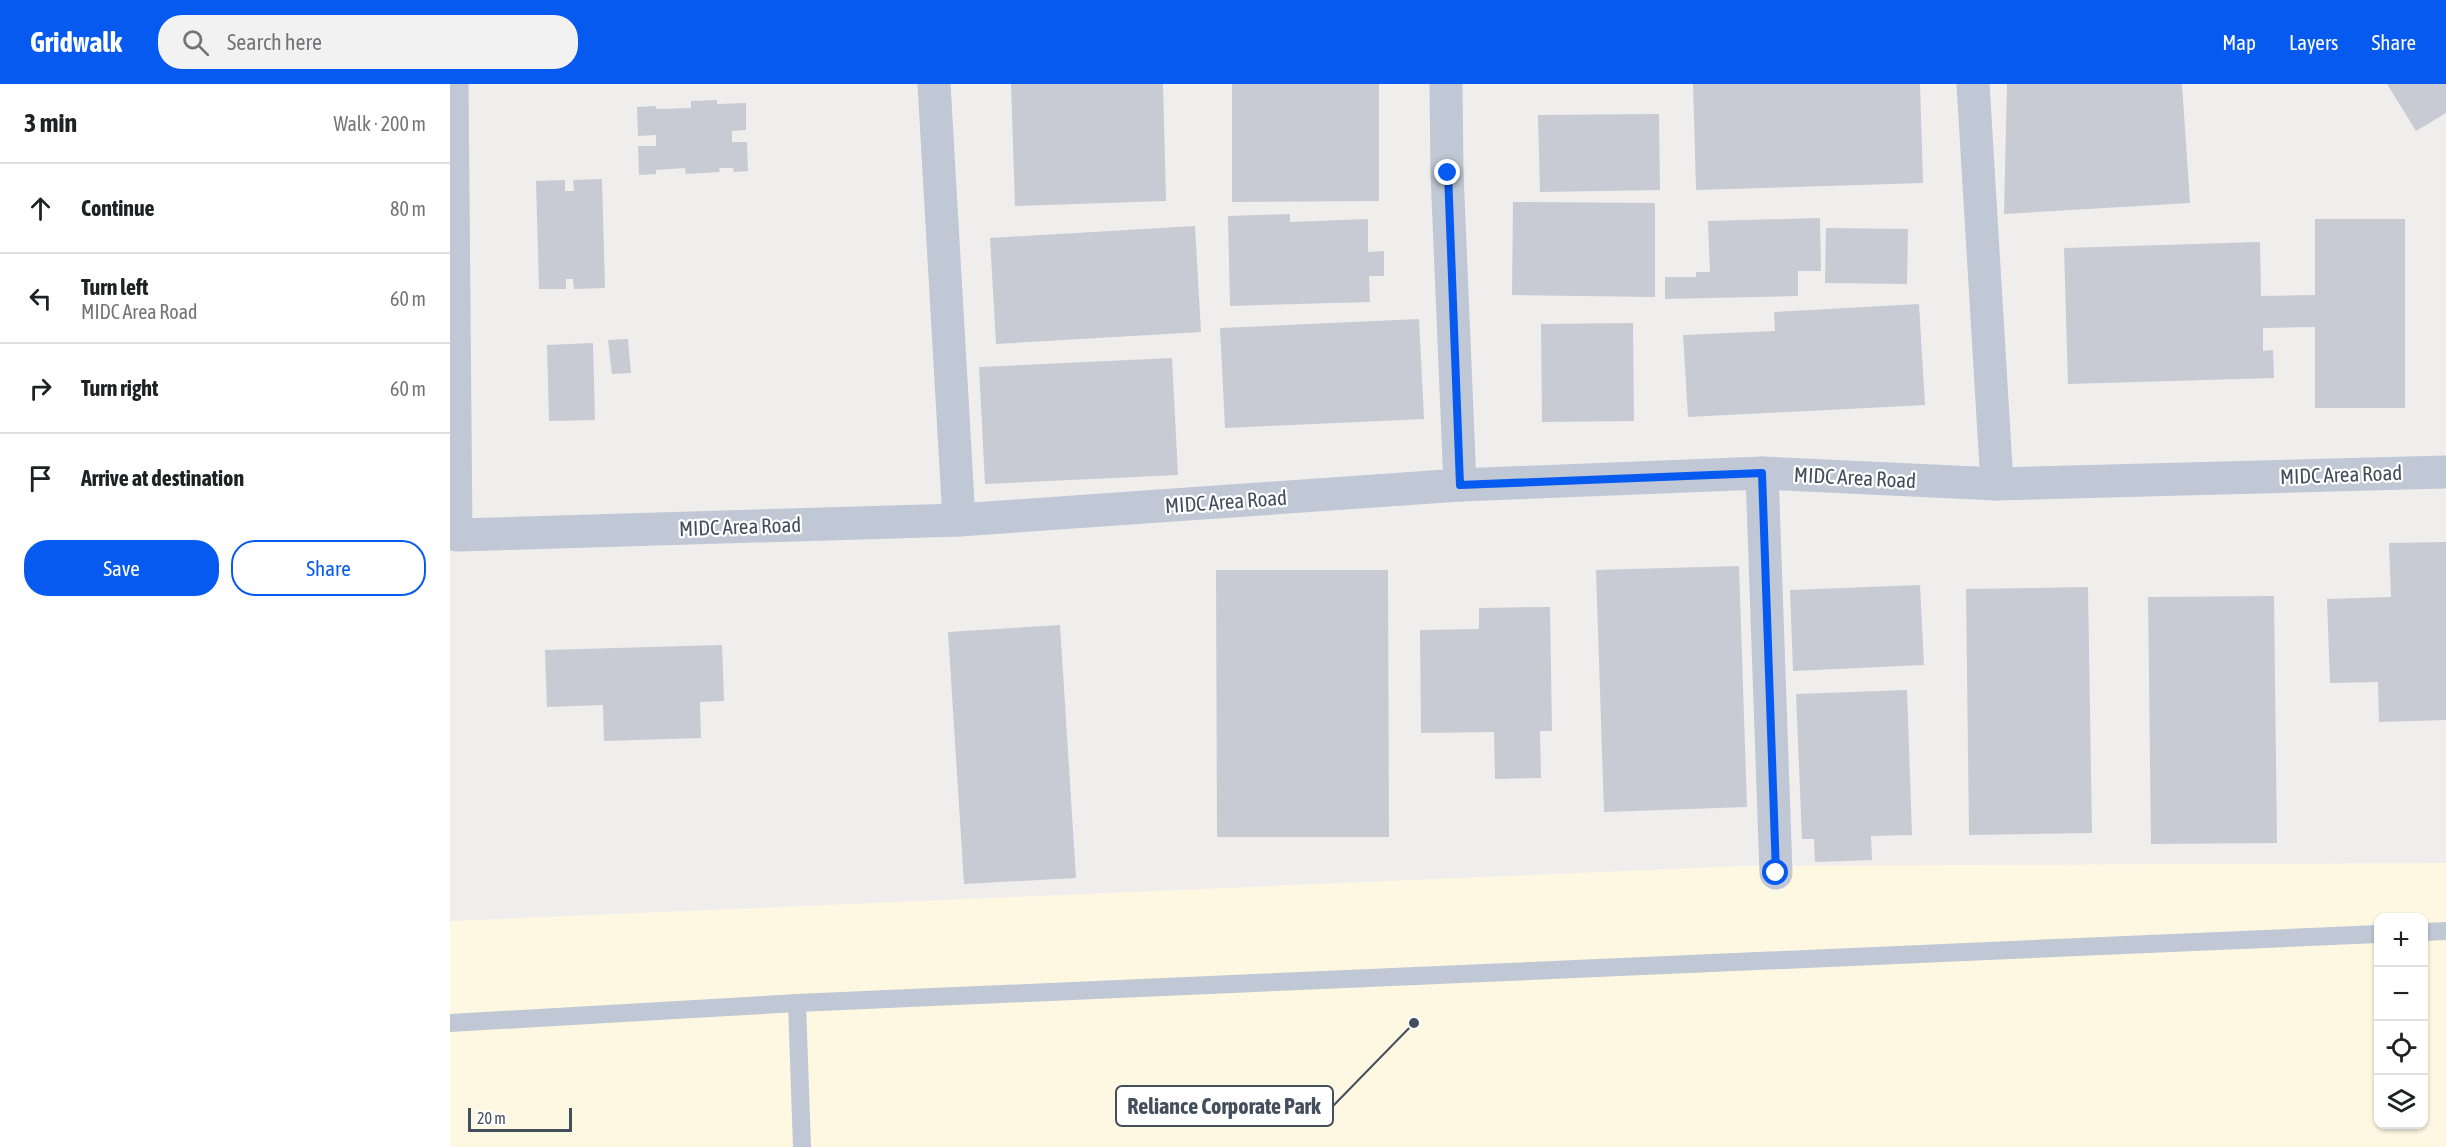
<!DOCTYPE html>
<meta charset="utf-8">
<style>
:root{--surface:#fff;--page:#f2f2f2;--text:#202124;--muted:#757577;--line:#e0e0e0;--accent:#075af0}
body{margin:0;font-family:"Asap Condensed",sans-serif;background:var(--page);color:var(--text)}
.controls{position:absolute;right:18px;bottom:18px;display:grid;overflow:hidden;border-radius:12px;box-shadow:0 2px 4px #0004}
.controls button{width:54px;height:54px;display:grid;place-items:center;padding:0;border:0;border-bottom:2px solid var(--line);background:var(--surface);color:var(--text);font:30px sans-serif}
.scale{position:absolute;left:18px;bottom:15px;width:104px;box-sizing:border-box;padding-left:6px;border:3px solid #434f5c;border-top:0;font-size:16px;line-height:21px;white-space:nowrap;color:#434f5c;-webkit-text-stroke:4px #fff;paint-order:stroke}
.stop{position:absolute;width:18px;height:18px;margin:-14px;border:4px solid #075af0;border-radius:50%;background:#fff}
.stop.end{background:#075af0;border-color:#fff;box-shadow:0 2px 6px #0008}
.list{margin:0;padding:0;list-style:none}
h2{display:flex;justify-content:space-between;align-items:center;height:78px;margin:0;padding:0 24px;font-size:26px}
h2 small{font-size:20px;font-weight:400;color:var(--muted)}
.list li{display:grid;grid-template-columns:39px 1fr auto;gap:18px;align-items:center;box-sizing:border-box;height:90px;padding:0 24px;border-top:2px solid var(--line)}
.list b{display:block;font-size:22px;white-space:nowrap}
.list p{margin:0;font-size:20px;white-space:nowrap;color:var(--muted)}
.list em{font-size:20px;font-style:normal;color:var(--muted)}
.actions{display:flex;gap:12px;padding:18px 24px}
.actions a{flex:1;padding:14px 0;border:2px solid var(--accent);border-radius:24px;text-align:center;font-size:21px;color:var(--accent)}
.actions .main{background:var(--accent);color:#fff}
.icon{flex:none;width:33px;height:33px;fill:none;stroke:currentColor;stroke-width:2;stroke-linecap:round;stroke-linejoin:round}
.map{position:relative;flex:none;width:1996px;height:1063px;overflow:hidden}
header{display:flex;align-items:center;gap:36px;box-sizing:border-box;height:84px;padding:0 30px;background:var(--accent);color:#fff}
header strong{font-size:28px}
nav{display:flex;gap:33px;margin-inline-start:auto;font-size:21px}
.search{width:420px;height:54px;background:var(--page);display:flex;align-items:center;gap:15px;box-sizing:border-box;padding:0 21px;border-radius:24px;color:var(--muted);font-size:22px}
main{display:flex}
aside{flex:1;background:var(--surface)}
.map>svg:first-child{display:block}
.commercial{fill:#fef8e3;fill-rule:evenodd}
.building{fill:#c8cbd4}
.lines{fill:none;stroke-linecap:round;stroke-linejoin:round}
.service{stroke:#bfc8d4;stroke-width:18}
.minor{stroke:#bfc8d4;stroke-width:33}
.route{stroke:#075af0;stroke-width:8}
.labels{text-anchor:middle;stroke-width:4.5;stroke-linejoin:round;paint-order:stroke}
.street-label{font-size:21px;fill:#434f5c;stroke:#fff}
.leader{fill:none;stroke:#434f5c;stroke-width:2}
.callout-dot{fill:#434f5c;stroke:#fff;stroke-width:2}
.callout{fill:#fff;stroke:#434f5c;stroke-width:2}
.callout-label{font-size:22px;text-anchor:middle;font-weight:bold;fill:#434f5c}
</style>
<header>
<strong>Gridwalk</strong>
<div class="search"><svg class="icon" aria-label="search" viewBox="0 0 24 24"><circle cx="10" cy="10" r="6"/><path d="M15 15l6 6"/></svg>Search here</div>
<nav><a>Map</a><a>Layers</a><a>Share</a></nav>
</header>
<main>
<aside>
<h2>3 min<small>Walk · 200 m</small></h2>
<ul class="list">
<li><svg class="icon" aria-label="ahead" viewBox="0 0 24 24"><path d="M12 20V5M6 11l6-6 6 6"/></svg><div><b>Continue</b></div><em>80 m</em></li>
<li><svg class="icon" aria-label="left" viewBox="0 0 24 24"><path d="M17 20v-9H6M10 6l-5 5 5 5"/></svg><div><b>Turn left</b><p>MIDC Area Road</p></div><em>60 m</em></li>
<li><svg class="icon" aria-label="right" viewBox="0 0 24 24"><path d="M7 20v-9h11M14 6l5 5-5 5"/></svg><div><b>Turn right</b></div><em>60 m</em></li>
<li><svg class="icon" aria-label="arrive" viewBox="0 0 24 24"><path d="M6 21V4h12l-3 4 3 4H6"/></svg><div><b>Arrive at destination</b></div></li>
</ul>
<div class="actions"><a class="main">Save</a><a>Share</a></div>
</aside>
<div class="map">
<svg width="1996" height="1063" viewBox="0 0 1996 1063">
<rect width="100%" height="100%" fill="#f0eded"/>
<!-- commercial -->
<path class="commercial" d="M1996 779V1063H0V837L1293 782ZM1928 834H1974V1040H1928Z"/>
<!-- building -->
<g class="building">
<polygon points="561,0 713,0 716,117 565,122"/>
<polygon points="782,0 929,0 929,117 782,118"/>
<polygon points="1243,0 1470,0 1473,99 1246,106"/>
<polygon points="1557,0 1732,0 1740,119 1554,130"/>
<polygon points="1937,0 1996,0 1996,29 1966,47"/>
<polygon points="267,16 267,20 296,19 296,46 282,47 282,58 297,58 298,87 284,88 283,84 269,84 270,88 236,90 235,84 206,86 206,90 189,91 188,62 206,62 206,51 188,52 187,23 206,22 206,25 241,24 241,17"/>
<polygon points="1209,30 1210,106 1090,108 1088,31"/>
<polygon points="152,95 155,204 124,205 123,195 116,195 116,205 89,205 86,97 115,96 115,107 124,107 123,96"/>
<polygon points="1063,118 1205,119 1205,213 1062,211"/>
<polygon points="840,130 840,138 918,135 918,168 934,167 934,192 919,192 920,218 780,222 778,132"/>
<polygon points="1370,134 1371,187 1348,187 1348,212 1215,215 1215,193 1246,193 1246,188 1260,188 1258,137"/>
<polygon points="1865,135 1955,135 1955,324 1865,324 1865,243 1813,244 1813,267 1823,266 1824,294 1618,300 1614,164 1810,158 1811,212 1865,211"/>
<polygon points="745,142 751,248 546,260 540,154"/>
<polygon points="1376,144 1458,145 1457,200 1375,199"/>
<polygon points="1469,220 1475,321 1238,333 1233,251 1325,247 1324,228"/>
<polygon points="969,235 974,335 775,344 770,244"/>
<polygon points="1183,239 1184,337 1092,338 1091,240"/>
<polygon points="178,255 181,289 162,290 158,256"/>
<polygon points="143,259 145,336 99,337 97,261"/>
<polygon points="722,274 728,391 535,400 529,283"/>
<polygon points="1996,458 1996,636 1929,638 1928,598 1880,599 1877,515 1941,513 1939,459"/>
<polygon points="1289,482 1297,723 1154,728 1146,486"/>
<polygon points="766,486 938,486 939,753 767,753"/>
<polygon points="1470,501 1474,581 1343,587 1340,506"/>
<polygon points="1638,503 1642,749 1519,751 1516,505"/>
<polygon points="1824,512 1827,759 1701,760 1698,513"/>
<polygon points="1100,523 1102,647 1090,647 1091,694 1045,695 1044,648 971,649 970,546 1029,545 1029,524"/>
<polygon points="610,541 626,794 514,800 498,548"/>
<polygon points="272,561 274,617 250,618 251,654 154,657 153,621 97,623 95,566"/>
<polygon points="1457,606 1462,751 1421,752 1422,776 1365,778 1364,755 1352,755 1346,610"/>
</g>
<g class="lines">
<!-- service -->
<g class="service">
<polyline points="1974,848 1996,847"/>
<polyline points="347,919 352,1063"/>
<polyline points="0,939 347,919 1928,850"/>
</g>
<!-- minor -->
<g class="minor">
<polyline points="2,0 6,451 509,436 1010,401 1312,389 1547,400 1996,388"/>
<polyline points="484,0 509,436"/>
<polyline points="996,0 997,89 1010,401"/>
<polyline points="1523,0 1547,400"/>
<polyline points="1312,389 1326,789"/>
</g>
</g>
<g class="lines">
<!-- route -->
<polyline class="route" points="998,89 1010,401 1312,389 1326,789"/>
</g>
<g class="labels">
<!-- street labels -->
<g class="street-label">
<text transform="translate(1891 391) rotate(-2)" y="7">MIDC Area Road</text>
<text transform="translate(1405 394) rotate(3)" y="7">MIDC Area Road</text>
<text transform="translate(776 418) rotate(-4)" y="7">MIDC Area Road</text>
<text transform="translate(290 443) rotate(-2)" y="7">MIDC Area Road</text>
</g>
</g>
<!-- callouts -->
<path class="leader" d="M964 939L883 1022"/>
<circle class="callout-dot" cx="964" cy="939" r="6"/>
<rect class="callout" x="666" y="1002" width="217" height="40" rx="6"/>
<g class="callout-label">
<text x="774" y="1030">Reliance Corporate Park</text>
</g>
</svg>
<div class="controls">
<button>+</button>
<button>−</button>
<button><svg class="icon" aria-label="locate" viewBox="0 0 24 24"><circle cx="12" cy="12" r="6"/><path d="M12 2v4M12 18v4M2 12h4M18 12h4"/></svg></button>
<button><svg class="icon" aria-label="layers" viewBox="0 0 24 24"><path d="M12 4l9 5-9 5-9-5zM3 14l9 5 9-5"/></svg></button>
</div>
<div class="scale">20 m</div>
<div class="stop" style="left:1326px;top:789px"></div>
<div class="stop end" style="left:998px;top:89px"></div>
</div>
</main>
